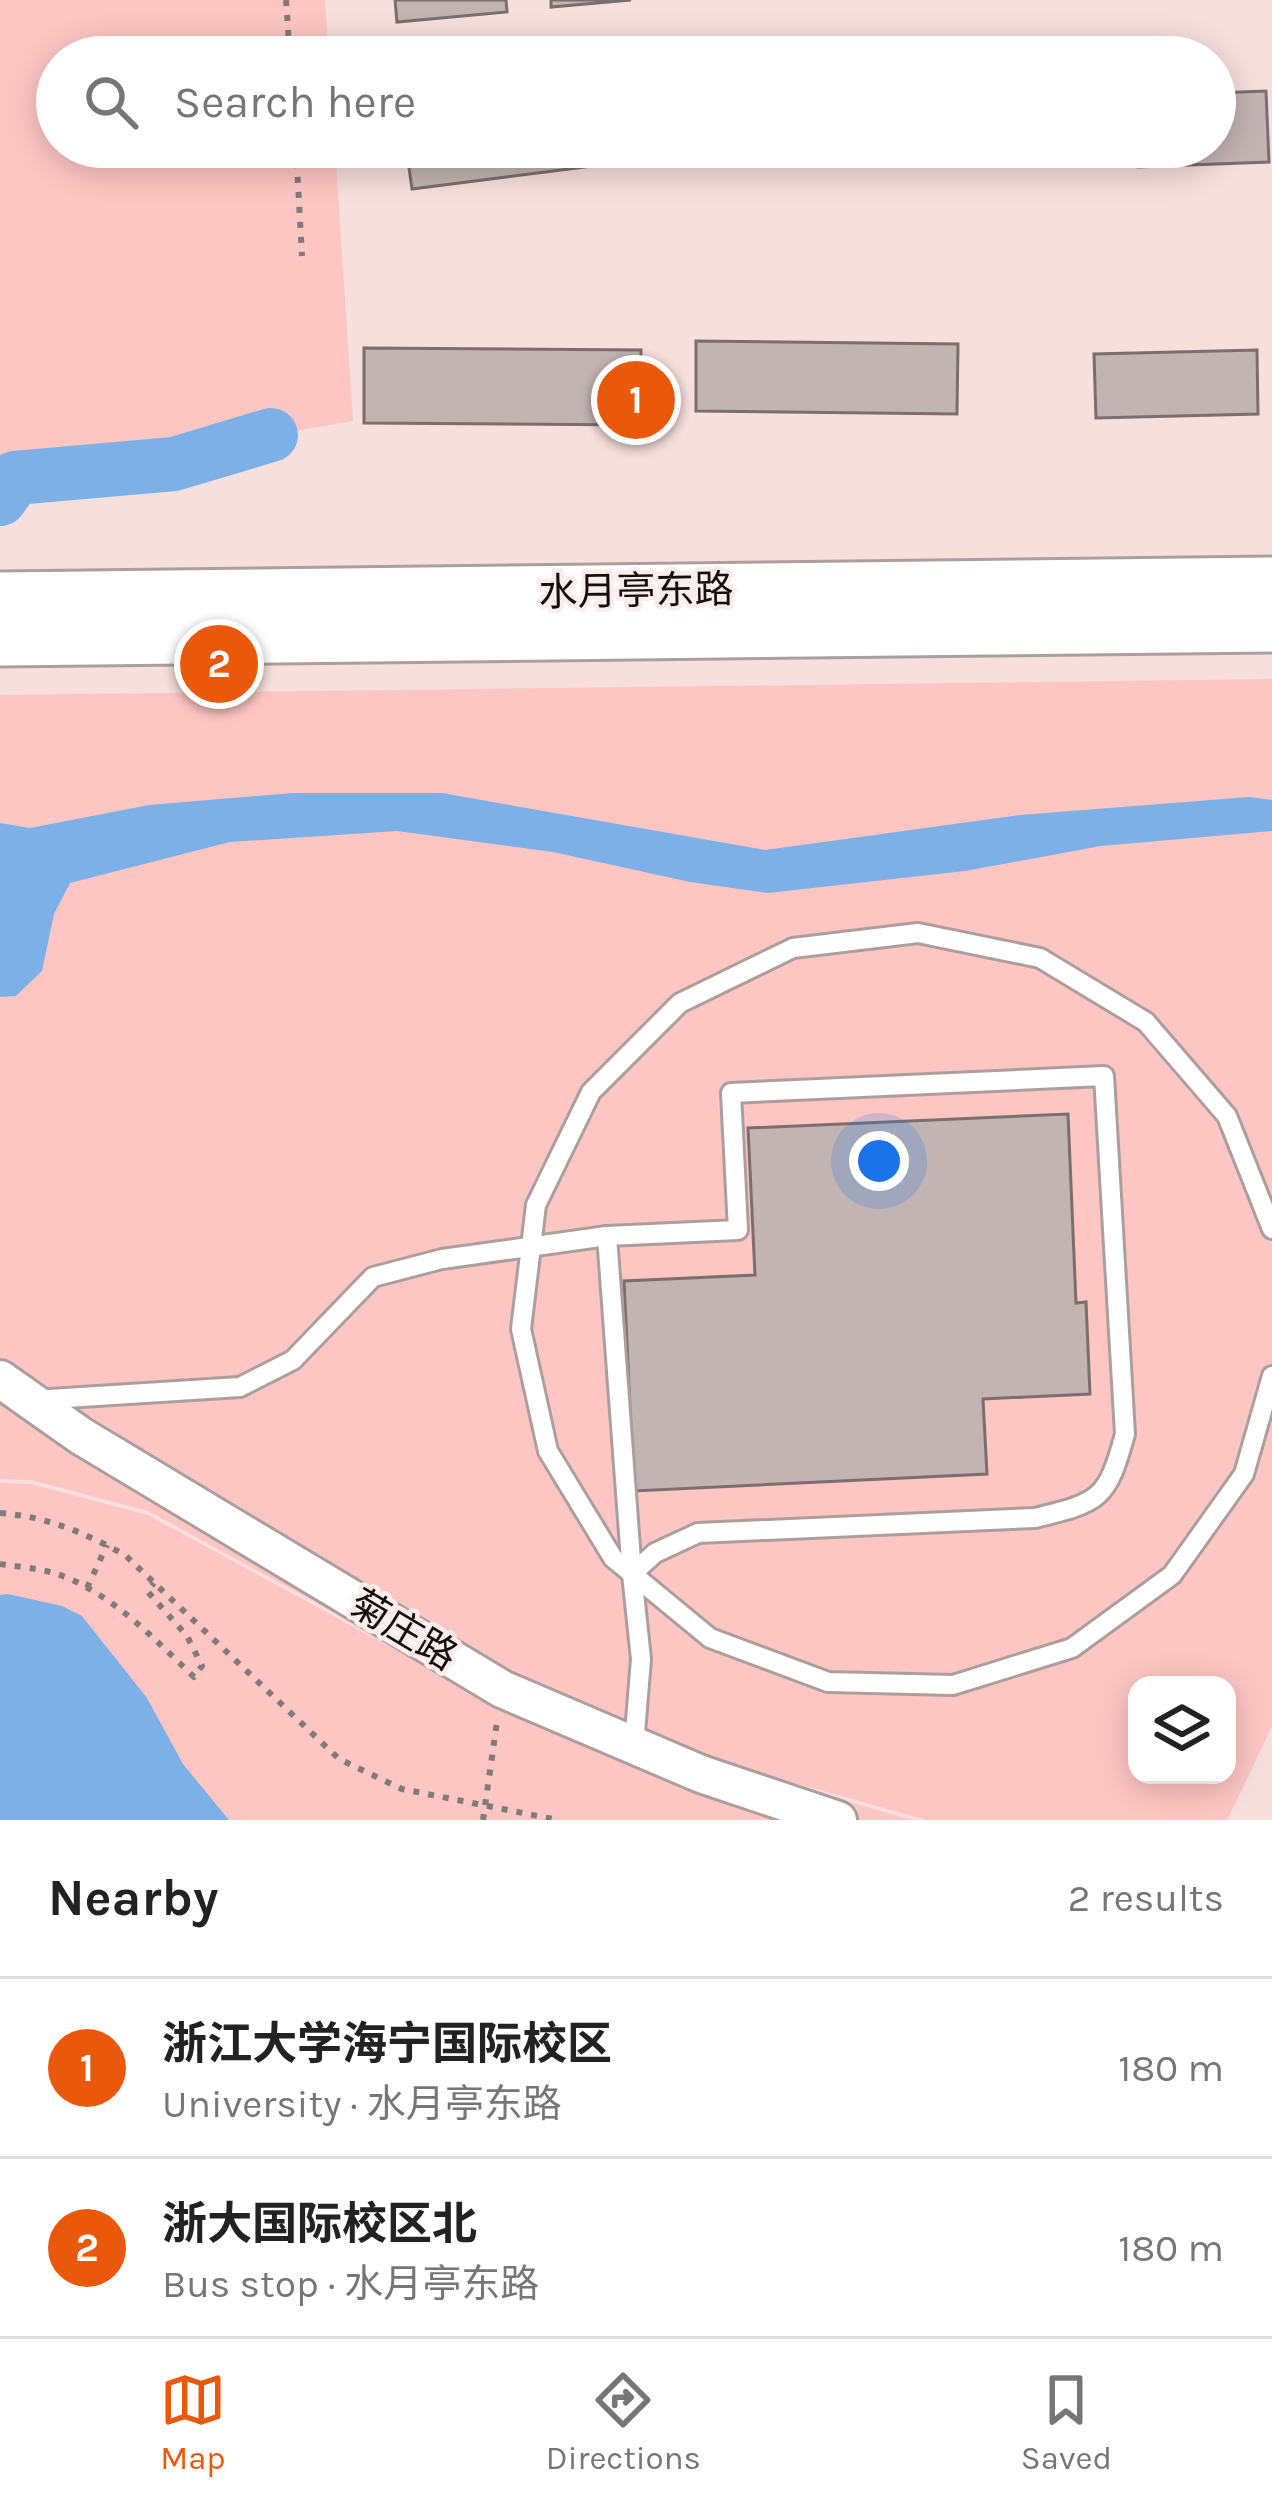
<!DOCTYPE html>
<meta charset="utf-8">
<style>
:root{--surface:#fff;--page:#f2f2f2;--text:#222;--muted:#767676;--line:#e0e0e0;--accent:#ea580c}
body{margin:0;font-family:Karla,"Noto Sans SC",sans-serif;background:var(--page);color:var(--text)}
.controls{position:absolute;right:36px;bottom:36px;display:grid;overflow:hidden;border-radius:24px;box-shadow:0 6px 30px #0003}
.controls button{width:108px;height:108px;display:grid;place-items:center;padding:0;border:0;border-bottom:3px solid var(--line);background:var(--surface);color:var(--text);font:60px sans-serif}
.you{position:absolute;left:879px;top:1161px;width:42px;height:42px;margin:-30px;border:9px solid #fff;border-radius:50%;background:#1a73e8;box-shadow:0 0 0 18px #1a73e833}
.badge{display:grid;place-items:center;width:78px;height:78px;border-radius:50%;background:var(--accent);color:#fff;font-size:39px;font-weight:700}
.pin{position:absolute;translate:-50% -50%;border:6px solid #fff;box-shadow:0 3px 12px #0006}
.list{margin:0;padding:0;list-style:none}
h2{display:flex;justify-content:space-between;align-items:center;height:156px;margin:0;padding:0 48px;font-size:51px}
h2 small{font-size:39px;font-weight:400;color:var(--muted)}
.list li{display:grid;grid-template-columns:78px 1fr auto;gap:36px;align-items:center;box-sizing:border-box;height:180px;padding:0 48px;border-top:3px solid var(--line)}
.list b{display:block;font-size:45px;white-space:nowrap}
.list p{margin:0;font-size:39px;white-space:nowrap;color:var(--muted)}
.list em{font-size:39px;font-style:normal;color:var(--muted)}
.icon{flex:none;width:66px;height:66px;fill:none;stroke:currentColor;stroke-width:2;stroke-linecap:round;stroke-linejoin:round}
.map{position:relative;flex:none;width:1272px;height:1820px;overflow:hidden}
.search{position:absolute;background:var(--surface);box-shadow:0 6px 30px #0003;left:36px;right:36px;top:36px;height:132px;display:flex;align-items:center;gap:30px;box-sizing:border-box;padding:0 42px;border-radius:66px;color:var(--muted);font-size:45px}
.sheet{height:516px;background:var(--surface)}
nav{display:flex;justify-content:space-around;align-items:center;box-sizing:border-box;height:168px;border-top:3px solid var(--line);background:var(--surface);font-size:33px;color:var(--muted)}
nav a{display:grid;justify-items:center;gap:6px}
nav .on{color:var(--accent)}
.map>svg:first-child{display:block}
.built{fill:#f6dfdd;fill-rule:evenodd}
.green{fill:#fdc6c3;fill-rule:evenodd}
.water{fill:#7cb0e6}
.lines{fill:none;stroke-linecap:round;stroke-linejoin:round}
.river{stroke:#7cb0e6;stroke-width:54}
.building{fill:#c2b4b3;stroke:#7b6e6d;stroke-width:3}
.lane-casing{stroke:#ac9e9d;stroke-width:24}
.street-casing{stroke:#ac9e9d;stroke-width:42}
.secondary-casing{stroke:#ac9e9d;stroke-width:57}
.path{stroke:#827978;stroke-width:6;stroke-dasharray:6 9;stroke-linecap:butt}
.lane{stroke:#fff;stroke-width:18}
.street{stroke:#fff;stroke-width:36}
.secondary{stroke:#fff;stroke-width:51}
.labels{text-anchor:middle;stroke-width:9;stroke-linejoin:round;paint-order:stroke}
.street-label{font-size:39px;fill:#130f0e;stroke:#fbedec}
</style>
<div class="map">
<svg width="1272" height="1820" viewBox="0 0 1272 1820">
<rect width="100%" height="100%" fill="#fbedec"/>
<!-- built -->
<path class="built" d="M0 0H1272V1820H0ZM57 57H1215V147H57ZM1137 1685H1227V1775H1137Z"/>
<!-- green -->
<g class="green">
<polygon points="0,0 325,0 329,57 57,57 57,147 335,147 353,421 271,435 24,455 0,474"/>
<path d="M1272 679V1727L1227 1820H926L487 1696 148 1511 31 1480 0 1479V695ZM1137 1685H1227V1775H1137Z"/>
<polygon points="0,1483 31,1484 148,1515 488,1700 913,1820 0,1820"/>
</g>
<!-- water -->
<g class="water">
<polygon points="293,793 442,793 765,850 1020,815 1249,797 1272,800 1272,831 1101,846 965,871 768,893 690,882 553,852 397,831 230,842 70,883 54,914 42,971 16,996 0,997 0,823 30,828 149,805"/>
<polygon points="8,1594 62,1606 82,1616 147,1698 183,1764 229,1820 0,1820 0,1595"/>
</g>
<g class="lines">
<!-- river -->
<polyline class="river" points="0,499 15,478 174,464 271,435"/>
</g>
<!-- building -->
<g class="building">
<polygon points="395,0 506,0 507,12 397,22"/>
<polygon points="551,0 631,0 551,7"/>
<polygon points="1266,91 1269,162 1138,167 1137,147 1215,147 1215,93"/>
<polygon points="406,147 582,147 585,167 412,189"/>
<polygon points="660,147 754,147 661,155"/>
<polygon points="696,341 958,344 957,414 696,411"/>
<polygon points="364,348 641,350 641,425 364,423"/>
<polygon points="1257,350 1258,414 1096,418 1094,354"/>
<polygon points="1068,1114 1076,1303 1086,1302 1090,1394 983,1399 987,1474 634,1491 624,1281 755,1275 748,1128"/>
</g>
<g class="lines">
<!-- lane casing -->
<g class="lane-casing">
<g id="lane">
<polyline points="1272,1229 1227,1116 1146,1022 1040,958 918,933 793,948 680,1003 591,1092 536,1205 521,1329 548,1451 613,1558 710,1638 828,1682 953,1685 1072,1648 1172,1575 1244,1474 1272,1376"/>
<polyline points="34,1400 240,1387 293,1360 373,1277 442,1259 607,1236"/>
<path d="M632 1574 607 1236 738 1230 731 1093 1104 1076 1125 1434C1107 1500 1100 1502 1035 1518L698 1533 655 1553 632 1574 641 1659 634 1745"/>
</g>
</g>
<!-- street casing -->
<g class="street-casing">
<polyline id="street" points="0,1379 81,1436 502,1689 701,1774 838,1820"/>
</g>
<!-- secondary casing -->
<g class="secondary-casing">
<g id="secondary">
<polyline points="0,598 1272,583"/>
<polyline points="0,640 1272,626"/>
</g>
</g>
<!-- path -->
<g class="path">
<polyline points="286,0 290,57"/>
<polyline points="296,147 302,256"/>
<path d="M0 1513C48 1517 83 1532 125 1555L339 1759 402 1789 558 1820"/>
<path d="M0 1564C18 1567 39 1568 57 1574 112 1593 153 1638 194 1677L202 1666 187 1636 147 1591 154 1583"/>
<polyline points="87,1588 107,1545"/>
<polyline points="483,1820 497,1722"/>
</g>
<!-- lane -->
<use href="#lane" class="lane"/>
<!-- street -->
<use href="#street" class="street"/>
<!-- secondary -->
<use href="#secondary" class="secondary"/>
</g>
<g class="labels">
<!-- street labels -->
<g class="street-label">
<text transform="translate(636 590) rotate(-1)" y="14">水月亭东路</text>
<text transform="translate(404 1629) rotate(31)" y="14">菊庄路</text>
</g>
</g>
</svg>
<div class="controls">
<button><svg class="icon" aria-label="layers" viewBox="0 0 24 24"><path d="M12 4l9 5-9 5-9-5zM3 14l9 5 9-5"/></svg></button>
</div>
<div class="you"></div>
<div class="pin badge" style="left:636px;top:400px">1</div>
<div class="pin badge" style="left:219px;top:664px">2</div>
<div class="search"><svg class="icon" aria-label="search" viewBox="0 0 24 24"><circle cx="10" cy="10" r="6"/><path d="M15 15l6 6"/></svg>Search here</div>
</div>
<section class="sheet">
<h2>Nearby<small>2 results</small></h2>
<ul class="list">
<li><span class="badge">1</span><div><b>浙江大学海宁国际校区</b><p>University · 水月亭东路</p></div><em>180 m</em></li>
<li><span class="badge">2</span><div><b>浙大国际校区北</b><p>Bus stop · 水月亭东路</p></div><em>180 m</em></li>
</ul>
</section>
<nav>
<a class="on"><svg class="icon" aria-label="map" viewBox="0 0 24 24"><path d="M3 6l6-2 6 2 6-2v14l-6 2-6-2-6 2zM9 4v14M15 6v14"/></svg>Map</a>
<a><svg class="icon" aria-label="directions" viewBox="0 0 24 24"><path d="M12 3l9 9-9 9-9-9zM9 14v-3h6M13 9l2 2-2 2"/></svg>Directions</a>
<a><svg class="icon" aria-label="saved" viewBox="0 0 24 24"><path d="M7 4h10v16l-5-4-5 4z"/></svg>Saved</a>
</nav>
